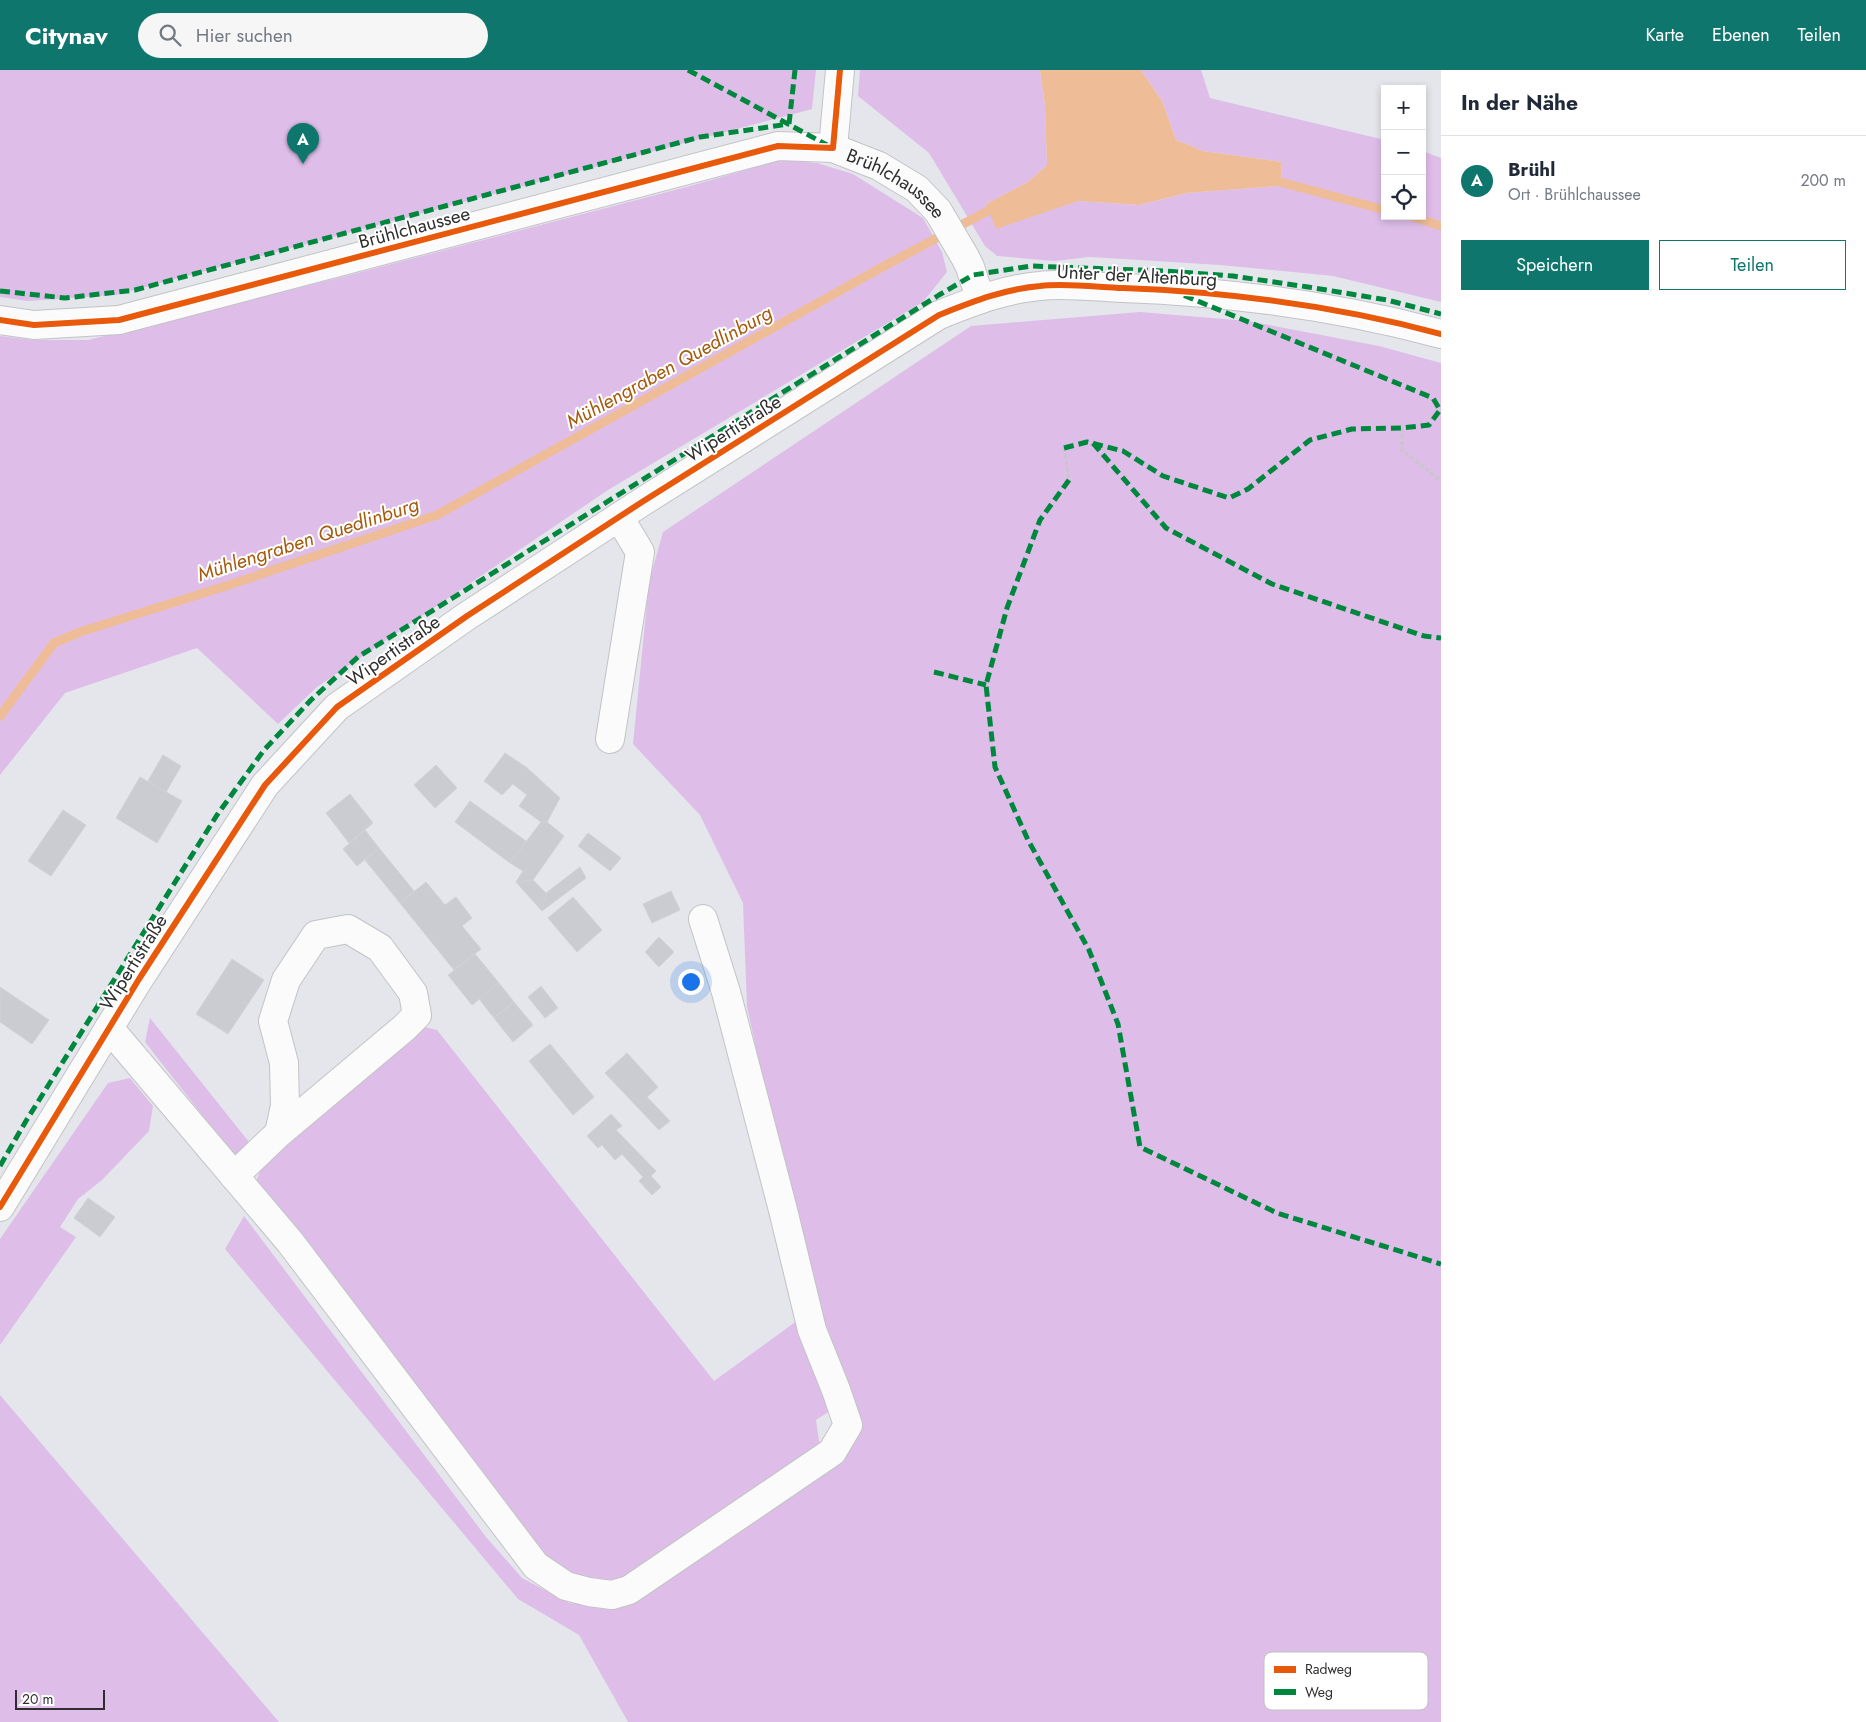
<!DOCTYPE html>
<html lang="de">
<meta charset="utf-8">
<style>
:root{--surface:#fff;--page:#f6f6f7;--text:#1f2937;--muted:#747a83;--line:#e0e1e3;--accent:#0f766e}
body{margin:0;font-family:Jost,sans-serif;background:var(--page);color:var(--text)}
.controls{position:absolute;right:15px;top:15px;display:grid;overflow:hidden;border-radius:0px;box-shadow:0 2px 8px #0003}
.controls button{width:45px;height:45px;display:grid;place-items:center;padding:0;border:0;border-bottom:1px solid var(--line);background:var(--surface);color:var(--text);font:25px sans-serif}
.scale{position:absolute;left:15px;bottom:12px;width:90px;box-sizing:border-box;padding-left:5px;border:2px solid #2e2e2e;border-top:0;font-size:14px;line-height:18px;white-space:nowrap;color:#2e2e2e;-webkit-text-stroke:4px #fff;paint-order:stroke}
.you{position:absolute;left:690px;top:911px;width:18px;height:18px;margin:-12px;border:4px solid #fff;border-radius:50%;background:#1a73e8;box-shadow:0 0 0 8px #1a73e833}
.badge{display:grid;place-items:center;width:32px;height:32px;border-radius:50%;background:var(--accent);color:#fff;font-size:16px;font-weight:700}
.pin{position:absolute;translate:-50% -41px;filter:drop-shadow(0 1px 2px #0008)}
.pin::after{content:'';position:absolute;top:26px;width:18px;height:15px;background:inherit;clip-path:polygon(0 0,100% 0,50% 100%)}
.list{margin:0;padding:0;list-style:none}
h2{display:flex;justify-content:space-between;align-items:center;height:65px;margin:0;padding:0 20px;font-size:21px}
h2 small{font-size:16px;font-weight:400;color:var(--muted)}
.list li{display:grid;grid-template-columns:32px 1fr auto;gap:15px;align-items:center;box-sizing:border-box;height:90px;padding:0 20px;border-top:1px solid var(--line)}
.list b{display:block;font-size:19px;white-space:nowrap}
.list p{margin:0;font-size:16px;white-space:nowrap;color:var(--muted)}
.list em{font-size:16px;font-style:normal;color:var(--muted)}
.actions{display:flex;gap:10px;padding:15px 20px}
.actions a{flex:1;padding:11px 0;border:1px solid var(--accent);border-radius:0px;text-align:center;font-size:18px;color:var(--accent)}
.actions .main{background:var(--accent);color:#fff}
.icon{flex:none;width:28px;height:28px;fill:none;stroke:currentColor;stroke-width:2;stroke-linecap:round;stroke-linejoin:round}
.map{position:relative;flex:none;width:1441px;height:1652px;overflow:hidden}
header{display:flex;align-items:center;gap:30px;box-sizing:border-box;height:70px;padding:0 25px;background:var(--accent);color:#fff}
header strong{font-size:24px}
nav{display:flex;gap:28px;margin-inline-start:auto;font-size:18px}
.search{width:350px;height:45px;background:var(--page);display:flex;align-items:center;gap:12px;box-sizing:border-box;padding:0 18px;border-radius:28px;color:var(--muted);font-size:19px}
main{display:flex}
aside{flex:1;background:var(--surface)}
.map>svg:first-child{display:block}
.green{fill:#debee9}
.water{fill:#eebd97}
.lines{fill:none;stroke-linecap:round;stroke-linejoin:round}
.stream{stroke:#eebd97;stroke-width:9}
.building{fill:#cbccd1;stroke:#d0d2d7}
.minor-casing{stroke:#c2c3c4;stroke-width:30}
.path{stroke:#c7c7c8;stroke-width:3;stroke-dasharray:4 2.5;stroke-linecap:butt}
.minor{stroke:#fbfbfc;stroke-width:28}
.quiet{stroke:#00873e;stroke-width:5;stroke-dasharray:10 5;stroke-linecap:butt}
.cycleway-casing{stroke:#fff;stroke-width:9}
.cycleway{stroke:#e8590c;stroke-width:6}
.labels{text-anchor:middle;stroke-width:4;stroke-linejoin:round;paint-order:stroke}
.street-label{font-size:19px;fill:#2e2e2e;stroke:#fff}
.water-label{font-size:20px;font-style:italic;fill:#a55b0b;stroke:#fff}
.key{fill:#fff;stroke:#c0c0c0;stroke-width:1}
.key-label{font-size:14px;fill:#2e2e2e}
</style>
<header>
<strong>Citynav</strong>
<div class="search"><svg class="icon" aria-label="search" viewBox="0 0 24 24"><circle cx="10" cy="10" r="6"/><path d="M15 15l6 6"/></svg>Hier suchen</div>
<nav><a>Karte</a><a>Ebenen</a><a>Teilen</a></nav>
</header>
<main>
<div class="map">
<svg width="1441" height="1652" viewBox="0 0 1441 1652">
<rect width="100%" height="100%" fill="#e4e6ec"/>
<!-- green -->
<g class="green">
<polygon points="0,0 816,0 812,39 116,225 27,231 0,227"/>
<polygon points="860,0 1040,0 1045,36 1047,95 1028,112 986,134 1078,131 1139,135 1187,123 1280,116 1282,92 1203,81 1176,70 1162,31 1141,0 1201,0 1210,28 1385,70 1385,146 1422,146 1422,81 1441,88 1441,232 1333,206 1220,195 1090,187 1054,191 997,186 985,176 929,83 858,26"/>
<polygon points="781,90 817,93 853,104 923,148 942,182 947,202 923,232 608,420 317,617 278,654 197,578 65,623 0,705 0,266 33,270 88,270 338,208 690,116"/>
<polygon points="1140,242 1248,251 1379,276 1441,293 1441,1652 628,1652 579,1565 518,1529 225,1179 244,1146 486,1467 522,1508 569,1533 603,1536 628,1535 844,1390 860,1354 813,1238 747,937 743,833 700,745 633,674 649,512 663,462 971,256"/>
<polygon points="150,948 253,1077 236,1088 145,972"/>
<polygon points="420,956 437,960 714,1311 798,1250 833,1339 816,1350 820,1377 617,1515 570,1506 540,1486 256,1112 264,1090"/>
<polygon points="130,1008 153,1036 149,1061 102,1110 78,1129 60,1157 76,1167 0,1275 0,1169 108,1013"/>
<polygon points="0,1325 279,1652 0,1652"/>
</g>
<!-- water -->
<polygon class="water" points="1040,0 1141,0 1162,31 1176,70 1203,81 1282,92 1280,116 1187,123 1139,135 1078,131 996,159 986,134 1028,112 1047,95 1045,36"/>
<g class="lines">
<!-- stream -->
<g class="stream">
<polyline points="1269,109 1385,140"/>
<polyline points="1410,146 1441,156"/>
<polyline points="0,646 54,573 80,562 226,516 437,445 886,195 999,135"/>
</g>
</g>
<!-- building -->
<g class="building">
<polygon points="505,683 526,697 560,728 547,752 541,752 519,736 527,725 513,714 502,725 484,711"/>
<polygon points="163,685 181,696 166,722 148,711"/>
<polygon points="436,695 457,718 435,738 414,715"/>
<polygon points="140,707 182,731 157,773 116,748"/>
<polygon points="350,724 373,753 349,773 326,743"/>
<polygon points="470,731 526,771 510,793 455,752"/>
<polygon points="63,740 86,755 51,806 28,791"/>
<polygon points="541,752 547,752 564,766 533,810 516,812 523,801 510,793"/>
<polygon points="365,760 379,778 357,796 343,779"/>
<polygon points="588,763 621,788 610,801 578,776"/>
<polygon points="379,778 414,821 400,833 365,790"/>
<polygon points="580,797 586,808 542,841 546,823"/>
<polygon points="533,810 546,823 542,841 516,812"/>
<polygon points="426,812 445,835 456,827 472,848 462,856 481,879 454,900 400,833"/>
<polygon points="671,821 680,840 652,853 643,834"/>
<polygon points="573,827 602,860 577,882 548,848"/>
<polygon points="659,867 674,882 659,897 645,882"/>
<polygon points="475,884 499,913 472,935 448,905"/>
<polygon points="232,889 264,910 228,964 196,944"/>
<polygon points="499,913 514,932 494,948 479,929"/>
<polygon points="541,916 558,938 545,948 528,927"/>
<polygon points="0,917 49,950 32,974 0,952"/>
<polygon points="514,932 533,955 513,972 494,948"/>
<polygon points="550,974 594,1027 573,1045 529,991"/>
<polygon points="627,983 658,1017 647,1027 670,1051 659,1060 605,1003"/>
<polygon points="611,1044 622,1056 616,1060 656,1101 651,1106 661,1117 652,1125 639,1111 643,1107 622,1084 615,1090 602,1075 598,1078 587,1066"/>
<polygon points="88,1128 115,1147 100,1167 74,1148"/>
</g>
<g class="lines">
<!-- minor casing -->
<g class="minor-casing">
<g id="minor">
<polyline points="833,78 840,0"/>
<path id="s1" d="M0 250 34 255 119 250 778 76 833 78 879 96 917 119 938 141 965 187 970 197 980 228"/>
<polyline points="610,669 640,482 619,447"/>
<polyline points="109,958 290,1172 536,1496 566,1516 589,1522 612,1525 629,1520 832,1382 848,1355 836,1320 812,1260 783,1140 726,922 703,849"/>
<polyline points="234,1106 279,1063 285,1036 284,993 273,951 286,910 316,865 348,859 380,878 413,923 417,945 404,958 279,1063"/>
<path d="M0 1137 139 909 265 715 337 637 467 546 642 432 939 245C972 232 1004 219 1040 216 1065 213 1097 217 1123 218 1230 222 1337 236 1441 264"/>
</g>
</g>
<!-- path -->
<g class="path">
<polyline points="1402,358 1402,380 1441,411"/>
<polyline points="1064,378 1069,410"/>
</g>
<!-- minor -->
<use href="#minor" class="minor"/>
<!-- quiet -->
<g class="quiet">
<polyline points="688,0 827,75"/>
<polyline points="789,54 795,0"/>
<polyline points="0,221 65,228 135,220 700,67 789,54"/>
<polyline points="1093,373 1166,458 1272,514 1424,566 1441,568"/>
<polyline points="1064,378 1087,372 1123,381 1163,406 1229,428 1248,419 1310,370 1352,359 1402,358 1429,355 1440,340 1433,328 1183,225"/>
<polyline points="1069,410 1040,450 1007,538 986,615 995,697 1028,770 1089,880 1118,954 1140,1077 1277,1143 1441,1194"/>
<polyline points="934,602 986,615"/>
<polyline points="0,1096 26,1051 217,745 264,680 311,630 358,587 939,225 973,205 1031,196 1165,201 1233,206 1308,217 1387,230 1441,244"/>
</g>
<!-- cycleway casing -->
<g class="cycleway-casing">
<g id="cycleway">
<polyline points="0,250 34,255 119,250 778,76 833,78 840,0"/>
<path d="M0 1137 139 909 265 715 337 637 467 546 642 432 939 245C972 232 1004 219 1040 216 1065 213 1097 217 1123 218 1230 222 1337 236 1441 264"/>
</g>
</g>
<!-- cycleway -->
<use href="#cycleway" class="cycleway"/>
</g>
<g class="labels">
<!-- street labels -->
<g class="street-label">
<text dy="7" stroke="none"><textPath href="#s1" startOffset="929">Brühlchaussee</textPath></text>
<text transform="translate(414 157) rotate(-15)" y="7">Brühlchaussee</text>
<text transform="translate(1137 205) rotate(3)" y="7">Unter der Altenburg</text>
<text transform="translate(733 358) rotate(-32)" y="7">Wipertistraße</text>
<text transform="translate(393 580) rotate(-35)" y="7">Wipertistraße</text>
<text transform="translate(133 892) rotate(-58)" y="7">Wipertistraße</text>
</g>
<!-- water labels -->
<g class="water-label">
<text transform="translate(669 297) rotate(-29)" y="7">Mühlengraben Quedlinburg</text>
<text transform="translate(308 469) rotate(-18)" y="7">Mühlengraben Quedlinburg</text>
</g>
</g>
<!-- legend -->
<rect x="1264" y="1582" width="164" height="58" rx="8" class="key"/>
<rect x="1274" y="1596" width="22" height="7" fill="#e8590c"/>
<rect x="1274" y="1619" width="22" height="6" fill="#00873e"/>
<g class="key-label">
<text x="1305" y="1604">Radweg</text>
<text x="1305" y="1627">Weg</text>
</g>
</svg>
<div class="controls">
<button>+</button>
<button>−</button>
<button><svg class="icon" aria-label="locate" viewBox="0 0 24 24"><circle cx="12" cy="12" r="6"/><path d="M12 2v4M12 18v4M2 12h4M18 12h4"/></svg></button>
</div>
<div class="scale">20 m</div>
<div class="you"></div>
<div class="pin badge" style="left:303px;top:94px">A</div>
</div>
<aside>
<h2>In der Nähe<small></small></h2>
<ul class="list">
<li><span class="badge">A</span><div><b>Brühl</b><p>Ort · Brühlchaussee</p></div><em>200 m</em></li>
</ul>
<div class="actions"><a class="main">Speichern</a><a>Teilen</a></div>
</aside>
</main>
